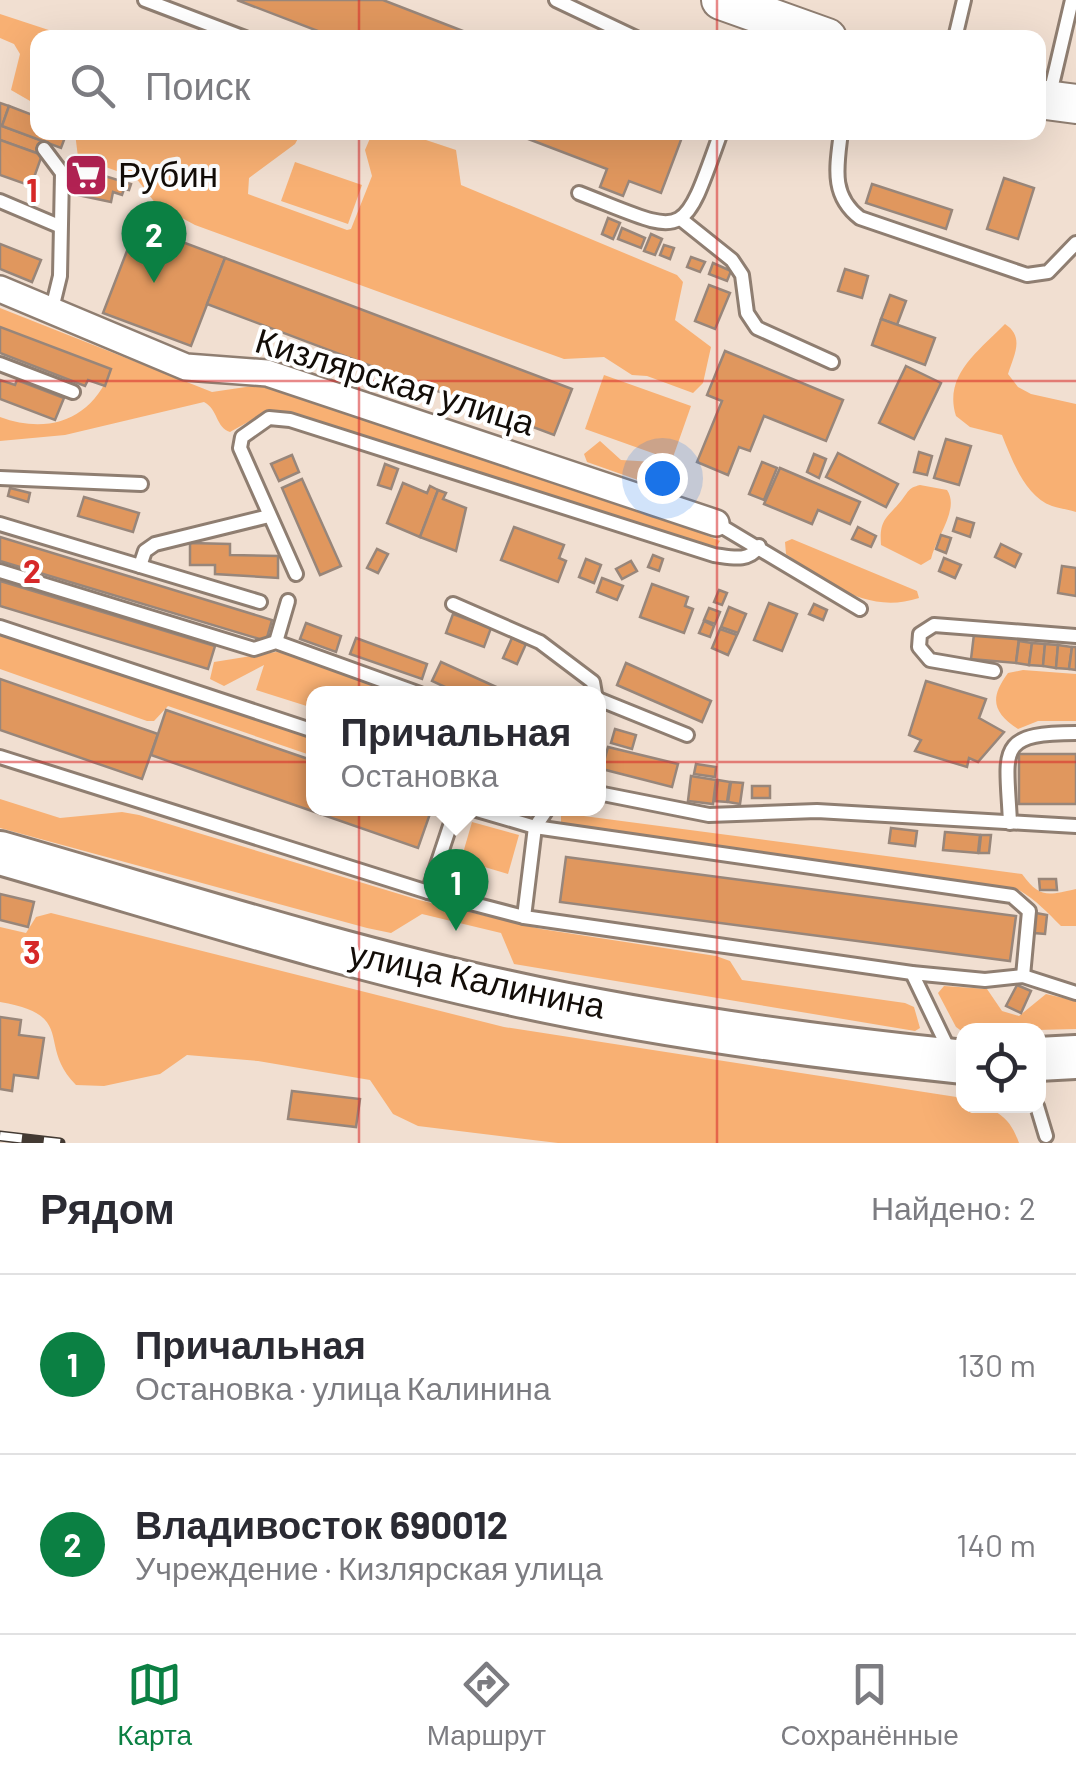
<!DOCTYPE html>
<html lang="ru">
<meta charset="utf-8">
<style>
:root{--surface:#fff;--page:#f7f7f7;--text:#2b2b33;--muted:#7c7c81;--line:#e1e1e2;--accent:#0b8043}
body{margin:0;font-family:Barlow,sans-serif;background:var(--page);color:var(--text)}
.controls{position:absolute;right:30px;bottom:30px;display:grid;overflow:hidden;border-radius:20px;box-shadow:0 10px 40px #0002}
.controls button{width:90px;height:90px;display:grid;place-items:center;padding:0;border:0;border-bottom:2px solid var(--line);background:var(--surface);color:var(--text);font:50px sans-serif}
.you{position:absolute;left:662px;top:478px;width:35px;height:35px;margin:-25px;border:8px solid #fff;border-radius:50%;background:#1a73e8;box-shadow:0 0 0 15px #1a73e833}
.badge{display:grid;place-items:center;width:65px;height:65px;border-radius:50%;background:var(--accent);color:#fff;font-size:32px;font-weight:700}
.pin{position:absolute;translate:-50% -82px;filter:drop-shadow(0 2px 5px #0008)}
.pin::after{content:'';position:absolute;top:52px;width:35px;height:30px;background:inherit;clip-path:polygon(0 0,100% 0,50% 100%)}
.popup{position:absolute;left:306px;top:686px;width:300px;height:130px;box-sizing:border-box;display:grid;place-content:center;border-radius:20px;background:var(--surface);filter:drop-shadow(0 2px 8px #0005);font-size:32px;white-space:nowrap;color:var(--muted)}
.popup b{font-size:38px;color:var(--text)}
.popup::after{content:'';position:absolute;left:50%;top:100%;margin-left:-20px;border:20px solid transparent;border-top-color:var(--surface)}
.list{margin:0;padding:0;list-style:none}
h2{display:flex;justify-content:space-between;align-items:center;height:130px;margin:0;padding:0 40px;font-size:42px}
h2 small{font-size:32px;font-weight:400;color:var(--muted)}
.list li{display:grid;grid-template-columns:65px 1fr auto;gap:30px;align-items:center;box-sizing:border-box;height:180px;padding:0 40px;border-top:2px solid var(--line)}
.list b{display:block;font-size:38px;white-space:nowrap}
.list p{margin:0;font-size:32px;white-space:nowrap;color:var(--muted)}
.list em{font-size:32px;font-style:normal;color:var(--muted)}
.icon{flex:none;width:55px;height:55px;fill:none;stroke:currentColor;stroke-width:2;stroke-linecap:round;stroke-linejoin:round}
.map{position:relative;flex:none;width:1076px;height:1143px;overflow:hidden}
.search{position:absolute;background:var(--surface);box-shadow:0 10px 40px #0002;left:30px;right:30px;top:30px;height:110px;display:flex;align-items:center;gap:25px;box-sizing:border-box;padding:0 35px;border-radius:20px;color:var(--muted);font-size:38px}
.sheet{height:490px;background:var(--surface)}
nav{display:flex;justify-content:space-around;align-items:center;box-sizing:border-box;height:140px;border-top:2px solid var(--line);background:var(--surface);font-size:28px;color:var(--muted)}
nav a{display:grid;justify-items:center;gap:5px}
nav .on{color:var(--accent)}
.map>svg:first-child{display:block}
.green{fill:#f8b073}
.building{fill:#e0975e;stroke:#98867a;stroke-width:2.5}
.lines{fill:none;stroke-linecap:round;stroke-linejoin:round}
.lane-casing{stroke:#8f7e71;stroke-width:18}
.street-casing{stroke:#8f7e71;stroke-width:30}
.secondary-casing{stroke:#8f7e71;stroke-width:42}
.primary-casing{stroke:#8f7e71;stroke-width:48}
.lane{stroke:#fff;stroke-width:12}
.street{stroke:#fff;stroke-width:25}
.secondary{stroke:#fff;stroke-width:38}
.primary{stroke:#fff;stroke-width:42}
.rail-casing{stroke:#433a33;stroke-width:11}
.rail{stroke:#fff;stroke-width:8;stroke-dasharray:22;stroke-linecap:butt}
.grid{fill:none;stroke:#d62828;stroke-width:2.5;stroke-opacity:0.55}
.labels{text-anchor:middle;stroke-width:8;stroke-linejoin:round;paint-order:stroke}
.poi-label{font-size:35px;fill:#130d08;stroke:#fff;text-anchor:start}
.street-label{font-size:35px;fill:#130d08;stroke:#fff}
.grid-label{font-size:32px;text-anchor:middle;font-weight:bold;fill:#d62828;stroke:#fff;stroke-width:8;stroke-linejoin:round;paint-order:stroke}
</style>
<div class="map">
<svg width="1076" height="1143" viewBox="0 0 1076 1143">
<rect width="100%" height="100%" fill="#f1dfd1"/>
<!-- green -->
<g class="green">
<polygon points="0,14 70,37 38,38 37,105 11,90 20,54 14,44 0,38"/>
<polygon points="75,133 301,133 295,144 249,178 248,194 347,230 351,229 372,176 365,150 371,136 405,133 456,150 461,185 677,275 683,282 675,320 711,347 703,383 693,393 647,376 632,375 604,357 564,359 195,225 156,204 136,178 78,157"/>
<polygon points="295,162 362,185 348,224 281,201"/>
<path d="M0 308 212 392 259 385 285 392 617 499 720 541 716 547 290 413 266 412 230 432C216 428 218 409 204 402L65 435 0 441V417C48 435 92 420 111 370L0 327Z"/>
<path d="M1005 324C1025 337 1014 355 1008 374L1018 387 1031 394 1076 404V512C1068 509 1060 509 1052 506 1025 496 1012 460 1002 435L970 427 956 416C943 375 979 351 1005 324Z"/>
<polygon points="604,375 691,406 672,460 585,429"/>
<polygon points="600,441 621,460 671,463 677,480 675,488 652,485 587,462 584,454"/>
<path d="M920 485 947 490C960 509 936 537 931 559L921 565 881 545C879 519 887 518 901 501 909 491 908 488 920 485Z"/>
<path d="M792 539 917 591 919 598C867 615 827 582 786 554L785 542Z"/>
<polygon points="0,634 313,735 313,756 168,706 154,721 147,721 0,669"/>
<polygon points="276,652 289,653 392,693 314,694 313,708 256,690 264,665 224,686 210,679 214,662"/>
<path d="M1023 670 1076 674V721H1038L1018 729C993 712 989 699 1008 673Z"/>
<polygon points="0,799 60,818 122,812 139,815 419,900 541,929 716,956 730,961 742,980 905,1003 914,1007 920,1028 915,1031 514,964 501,933 422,914 391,933 367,928 0,828"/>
<path d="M561 813 1022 874C1040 899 1048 895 1076 889V926H1061C1048 913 1036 900 1019 890L561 824Z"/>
<polygon points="472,822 519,835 508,874 461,860"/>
<path d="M51 913 504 1027 963 1098 964 1106C993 1106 1009 1114 1019 1143H558L418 1126 393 1114 370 1080 258 1061 187 1055 160 1074 104 1086 76 1085C36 1045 78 1015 0 1002V927L26 933 36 917Z"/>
<polygon points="944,986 987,989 1002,1011 1019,1016 1046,994 1076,1001 1076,1029 963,1032 956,1027 938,993"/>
</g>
<!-- building -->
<g class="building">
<polygon points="237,0 383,0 481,38 336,38"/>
<polygon points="0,103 9,106 2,126 46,142 42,155 0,140"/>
<polygon points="9,106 38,117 38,132 67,132 61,148 2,126"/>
<polygon points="510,132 684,132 661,193 629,181 623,196 600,187 607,169"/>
<polygon points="0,140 42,155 31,186 0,175"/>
<polygon points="72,166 131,184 129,190 124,189 122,195 113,192 111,202 78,195 66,188"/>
<polygon points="1004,178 1034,188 1018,239 987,229"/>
<polygon points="872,184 952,210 946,229 866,203"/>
<polygon points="608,218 620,223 613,239 602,234"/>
<polygon points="137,225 225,258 191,346 103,313"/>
<polygon points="622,228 645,238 641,248 618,239"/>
<polygon points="651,234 662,239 655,255 644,251"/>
<polygon points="0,244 41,260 32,282 0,269"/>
<polygon points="664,245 674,248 670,259 660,255"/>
<polygon points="691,257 705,262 700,272 687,267"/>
<polygon points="225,258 572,389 554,435 207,304"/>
<polygon points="713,263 731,271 727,281 709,274"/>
<polygon points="845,269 868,276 862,298 838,291"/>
<polygon points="709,285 730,293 715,329 695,321"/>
<polygon points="890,295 906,301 897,325 881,319"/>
<polygon points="881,319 935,338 925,365 872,345"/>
<polygon points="0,327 111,369 105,386 88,380 85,386 0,353"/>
<polygon points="725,351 843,400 826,441 764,416 750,451 739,447 728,475 697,462 722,401 707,395"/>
<polygon points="906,366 941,383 914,439 879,423"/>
<polygon points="0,380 15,385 17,380 64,398 55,420 0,399"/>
<polygon points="946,439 971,446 959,485 934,478"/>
<polygon points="919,452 932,456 927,475 914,472"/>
<polygon points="838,453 898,484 886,507 826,477"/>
<polygon points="814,454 826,459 819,478 807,472"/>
<polygon points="292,455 299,472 279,481 271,464"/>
<polygon points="762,462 777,468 764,500 749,494"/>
<polygon points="385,464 398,469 391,489 378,485"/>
<polygon points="780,468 860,502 850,524 818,510 812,524 764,504"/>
<polygon points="302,479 341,566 320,575 282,488"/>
<polygon points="403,483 427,493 430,486 438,490 420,537 387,523"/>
<polygon points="10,488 30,493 28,502 8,496"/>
<polygon points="438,490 446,493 443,499 466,508 456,551 420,537"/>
<polygon points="84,497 139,513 133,532 78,516"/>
<polygon points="957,518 974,523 970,537 953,531"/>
<polygon points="514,527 564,545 559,558 566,561 558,582 501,560"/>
<polygon points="858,527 876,536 871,547 852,539"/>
<polygon points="941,535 951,538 946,553 936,549"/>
<polygon points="0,537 272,620 266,641 0,561"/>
<polygon points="190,543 230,544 230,555 278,556 278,578 215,574 215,565 190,565"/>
<polygon points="1001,544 1021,554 1015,567 995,557"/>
<polygon points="377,549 388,554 378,573 367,568"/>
<polygon points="653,555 663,559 659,571 648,567"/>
<polygon points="944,558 961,565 955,578 939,571"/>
<polygon points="586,559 601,565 594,583 579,577"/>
<polygon points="631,561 637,571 622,579 616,569"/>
<polygon points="1062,566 1076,568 1076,596 1058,593"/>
<polygon points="602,578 623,586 617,600 597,592"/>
<polygon points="0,581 215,646 208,669 0,606"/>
<polygon points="652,584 688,597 685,606 693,609 684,633 640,617"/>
<polygon points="719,590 727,593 722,605 714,602"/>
<polygon points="769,603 797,614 782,651 754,640"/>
<polygon points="814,604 827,610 823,620 809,614"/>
<polygon points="729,607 746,614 738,633 721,627"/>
<polygon points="709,608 720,612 715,624 704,620"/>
<polygon points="453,614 491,628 484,647 446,633"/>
<polygon points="704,621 714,626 710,637 699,633"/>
<polygon points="306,623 341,636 336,652 300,639"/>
<polygon points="720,629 737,635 728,655 712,648"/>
<polygon points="974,634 1019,638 1016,663 971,659"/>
<polygon points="356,638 427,664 422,679 350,654"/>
<polygon points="512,638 526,644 517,664 503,658"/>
<polygon points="1019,641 1032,643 1029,665 1016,663"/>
<polygon points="1032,643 1045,644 1043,666 1029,665"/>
<polygon points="1045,644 1058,645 1056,668 1043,666"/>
<polygon points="1058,645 1072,647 1069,669 1056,668"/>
<polygon points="1072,647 1076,647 1076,670 1069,669"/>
<polygon points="441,662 503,690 502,694 460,694 432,681"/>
<polygon points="626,663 711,701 702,722 617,685"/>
<polygon points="0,679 158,734 142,779 0,730"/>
<polygon points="926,681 986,699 979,718 1004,732 978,762 969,758 967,767 915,751 921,740 909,735"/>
<polygon points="166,710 314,761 314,808 432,808 418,848 151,755"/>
<polygon points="615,729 636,735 632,749 611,743"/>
<polygon points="608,747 678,764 672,787 602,769"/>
<rect x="1019" y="754" width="57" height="50"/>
<polygon points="696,764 716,767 715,777 694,774"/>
<polygon points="691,776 716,780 713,804 688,801"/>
<polygon points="718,780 730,782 727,802 715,801"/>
<polygon points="731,782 743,783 740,804 728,802"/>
<rect x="752" y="786" width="18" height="12"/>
<polygon points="891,828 917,831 915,846 889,843"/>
<polygon points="945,832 980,835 978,853 943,850"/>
<polygon points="981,835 991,835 989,853 979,853"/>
<polygon points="566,857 1016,916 1010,961 560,902"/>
<polygon points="1039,879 1056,879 1057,890 1040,890"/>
<polygon points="0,894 34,902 28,927 0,920"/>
<polygon points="1036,913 1047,915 1045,934 1034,933"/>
<polygon points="1017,985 1031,991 1021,1013 1006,1006"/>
<polygon points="0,1017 21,1020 19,1035 44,1038 38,1078 14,1075 12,1091 0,1089"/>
<polygon points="292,1091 360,1099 356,1127 288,1119"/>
</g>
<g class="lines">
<!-- lane casing -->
<g class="lane-casing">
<g id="lane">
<polyline points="145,0 245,38"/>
<polyline points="556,0 636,38"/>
<polyline points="955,38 964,0"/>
<polyline points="1049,98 1072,0"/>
<path d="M841 132C837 166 830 195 860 218L1027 275 1048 272 1076 243"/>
<polyline points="44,149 62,173 60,276 51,313"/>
<path d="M579 193C687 235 681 245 721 132"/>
<polyline points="0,201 59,226"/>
<polyline points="682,220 732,260 742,275 747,313 757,328 832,362"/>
<polyline points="0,364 73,392"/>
<polyline points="0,478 141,484"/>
<polyline points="716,523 860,609"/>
<polyline points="0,524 140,566 145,551 155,544 269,516"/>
<polyline points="140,566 260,602"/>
<polyline points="0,571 254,649 276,642 420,694"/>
<path d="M296 574 240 448 242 437 269 418 290 420 714 555C730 557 749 563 759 546"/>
<polyline points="453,604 540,642 593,682 595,694"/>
<polyline points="0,627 314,731"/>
<polyline points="276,642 288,601"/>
<polyline points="994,671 930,660 919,647 920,634 934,625 1076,636"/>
<polyline points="598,699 687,735"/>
<polyline points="0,757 428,892 524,917 912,973 985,980 1023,976 1076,993"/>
<polyline points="598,793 709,815 817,811 1076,826"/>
<polyline points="470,808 535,827 1012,896 1029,911 1023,976"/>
<path d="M1010 823C1007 751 994 733 1076 733"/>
<polyline points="428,892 456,808"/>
<polyline points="524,917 535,827 548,808"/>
<polyline points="912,973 950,1052"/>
<polyline points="1037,1106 1046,1136"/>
</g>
</g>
<!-- street casing -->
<g class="street-casing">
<polyline id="street" points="0,289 186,367 267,373 716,523"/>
</g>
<!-- secondary casing -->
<g class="secondary-casing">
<g id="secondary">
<polyline points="721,0 827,38"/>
<polyline points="1038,99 1076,104"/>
</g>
</g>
<!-- primary casing -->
<g class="primary-casing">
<g id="primary">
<path d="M0 853C168 901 335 955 505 992 649 1024 817 1047 964 1062"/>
<polyline points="1038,1059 1076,1057"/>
</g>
</g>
<!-- lane -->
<use href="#lane" class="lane"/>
<!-- street -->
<use href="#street" class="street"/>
<!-- secondary -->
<use href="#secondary" class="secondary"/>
<!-- primary -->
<use href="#primary" class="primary"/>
<!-- rail casing -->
<g class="rail-casing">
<polyline id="rail" points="0,1136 60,1143"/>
</g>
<!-- rail -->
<use href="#rail" class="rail"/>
</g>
<!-- grid -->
<path class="grid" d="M359 0V38M717 0V38M359 132V1143M717 132V1143M0 381H1076M0 762H1076"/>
<!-- icons -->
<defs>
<g id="supermarket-square" transform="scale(2.25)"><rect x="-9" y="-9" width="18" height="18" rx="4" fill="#b22253" stroke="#fff"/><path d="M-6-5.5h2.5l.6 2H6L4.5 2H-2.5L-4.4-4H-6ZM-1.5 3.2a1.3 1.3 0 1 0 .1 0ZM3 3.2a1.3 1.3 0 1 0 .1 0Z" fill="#fff"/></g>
</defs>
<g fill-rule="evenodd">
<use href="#supermarket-square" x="86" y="175"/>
</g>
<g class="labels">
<!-- poi labels -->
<g class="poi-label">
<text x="118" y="187">Рубин</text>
</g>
<!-- street labels -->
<g class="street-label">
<text transform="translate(395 382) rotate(17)" y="12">Кизлярская улица</text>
<text transform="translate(477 980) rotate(12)" y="12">улица Калинина</text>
</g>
</g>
<g class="grid-label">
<text x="32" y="202">1</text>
<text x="32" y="583">2</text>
<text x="32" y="964">3</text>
</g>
</svg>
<div class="controls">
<button><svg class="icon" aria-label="locate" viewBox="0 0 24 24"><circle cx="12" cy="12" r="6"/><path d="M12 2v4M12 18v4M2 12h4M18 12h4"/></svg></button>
</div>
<div class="you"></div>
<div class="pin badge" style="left:456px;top:931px">1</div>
<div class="popup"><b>Причальная</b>Остановка</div>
<div class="pin badge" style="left:154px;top:283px">2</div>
<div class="search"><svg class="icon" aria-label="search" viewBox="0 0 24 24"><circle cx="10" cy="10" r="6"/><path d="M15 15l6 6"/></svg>Поиск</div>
</div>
<section class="sheet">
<h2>Рядом<small>Найдено: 2</small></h2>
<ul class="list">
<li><span class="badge">1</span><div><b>Причальная</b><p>Остановка · улица Калинина</p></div><em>130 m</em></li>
<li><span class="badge">2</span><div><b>Владивосток 690012</b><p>Учреждение · Кизлярская улица</p></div><em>140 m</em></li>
</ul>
</section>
<nav>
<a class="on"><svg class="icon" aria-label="map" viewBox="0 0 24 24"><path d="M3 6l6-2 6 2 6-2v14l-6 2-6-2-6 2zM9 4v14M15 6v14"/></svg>Карта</a>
<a><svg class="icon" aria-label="directions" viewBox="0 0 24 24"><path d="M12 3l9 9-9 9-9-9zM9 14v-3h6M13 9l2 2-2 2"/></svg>Маршрут</a>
<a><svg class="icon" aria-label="saved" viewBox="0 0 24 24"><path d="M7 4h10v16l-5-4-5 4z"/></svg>Сохранённые</a>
</nav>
